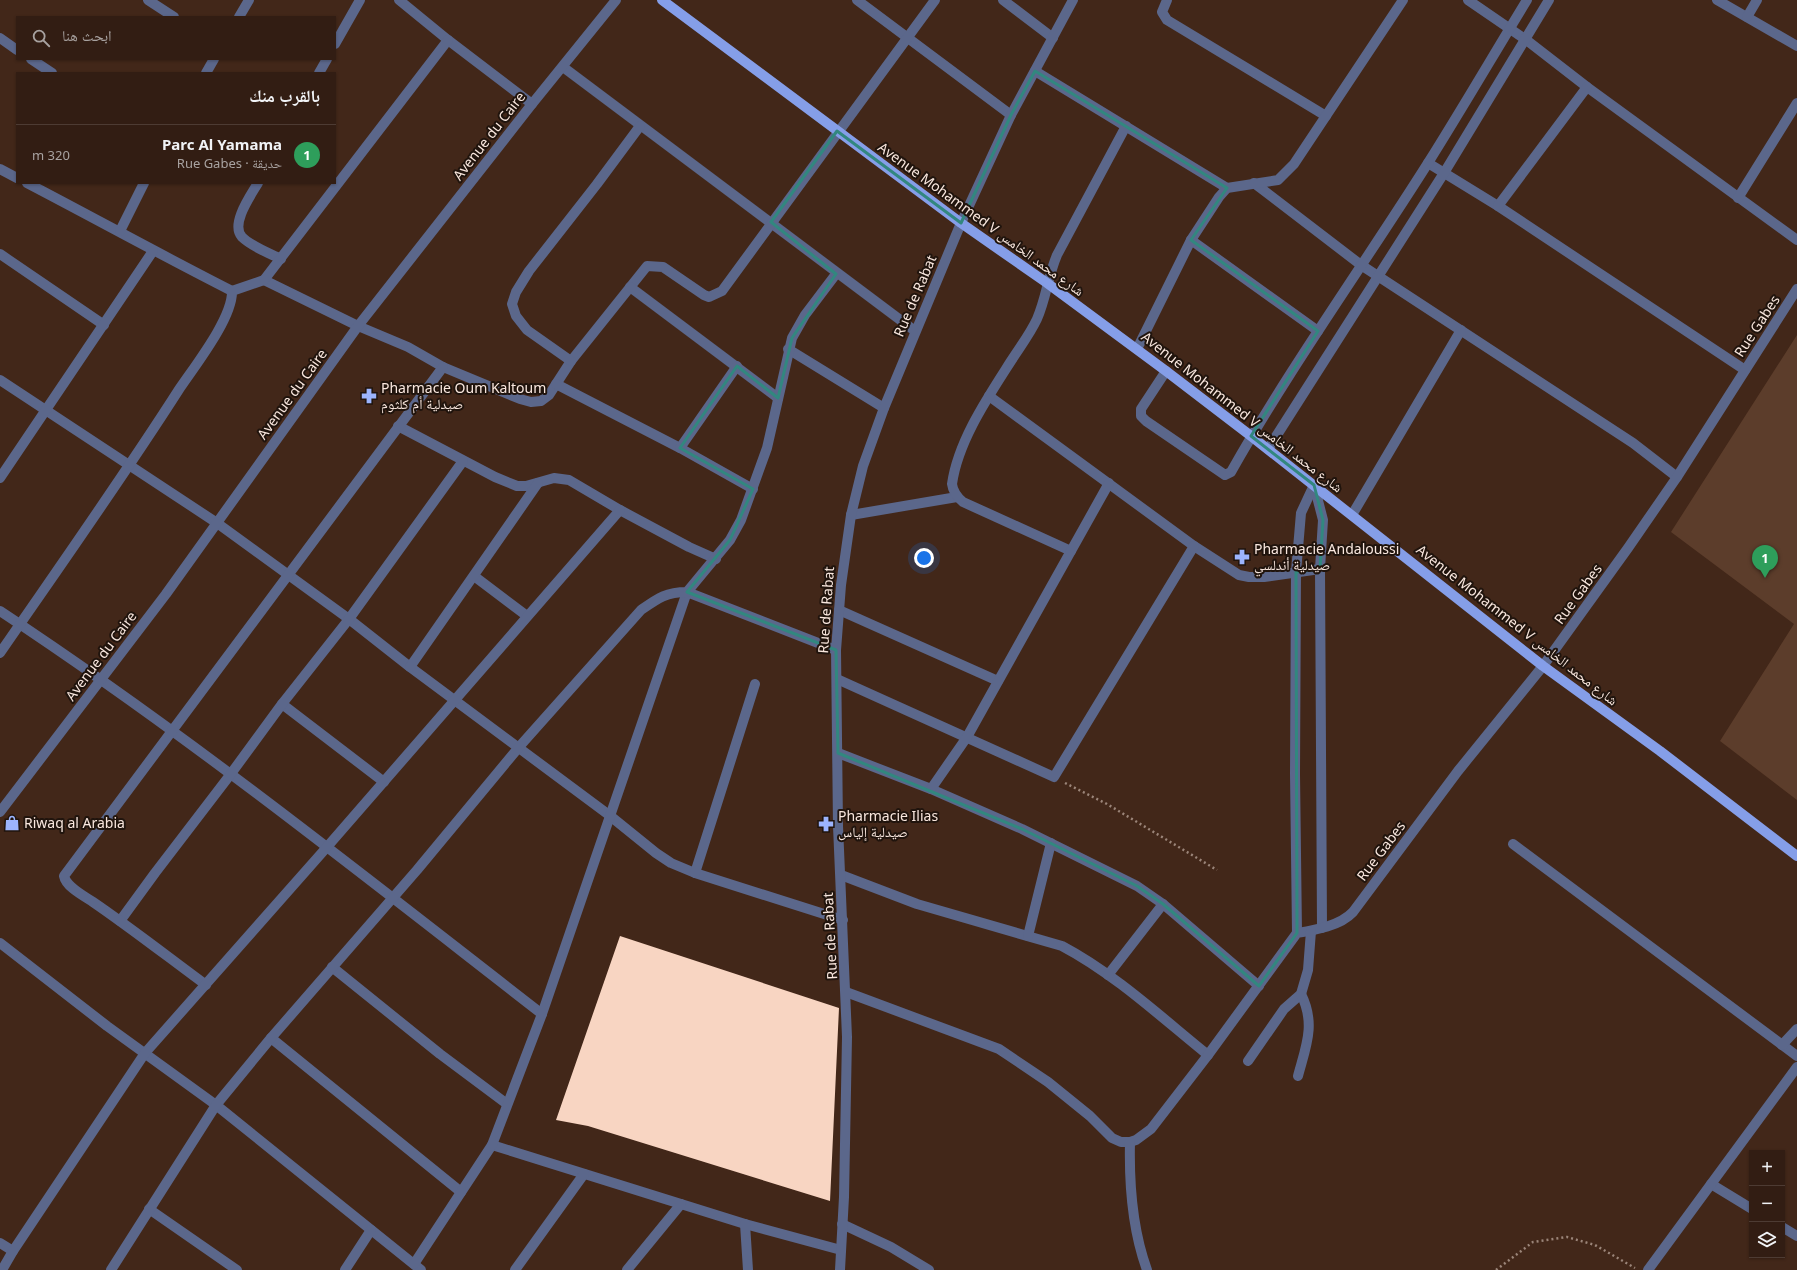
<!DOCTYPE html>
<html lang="ar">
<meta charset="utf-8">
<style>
:root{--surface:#321d13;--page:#3d2a21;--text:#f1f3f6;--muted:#a8a2a0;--line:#4d3b33;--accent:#9cb4fd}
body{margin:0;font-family:"Noto Sans","Noto Naskh Arabic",sans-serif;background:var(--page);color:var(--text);direction:rtl}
.controls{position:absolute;right:12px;bottom:12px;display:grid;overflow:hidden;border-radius:0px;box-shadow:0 1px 3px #0004}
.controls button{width:36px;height:36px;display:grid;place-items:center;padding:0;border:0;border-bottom:1px solid var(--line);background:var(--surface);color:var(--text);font:20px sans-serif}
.you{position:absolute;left:924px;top:558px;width:14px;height:14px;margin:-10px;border:3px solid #fff;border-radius:50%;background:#1a73e8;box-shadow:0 0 0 6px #1a73e833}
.badge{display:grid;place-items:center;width:26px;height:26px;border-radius:50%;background:var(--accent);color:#fff;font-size:13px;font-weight:700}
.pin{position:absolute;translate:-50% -33px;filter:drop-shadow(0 1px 2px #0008)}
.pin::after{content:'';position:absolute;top:21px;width:14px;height:12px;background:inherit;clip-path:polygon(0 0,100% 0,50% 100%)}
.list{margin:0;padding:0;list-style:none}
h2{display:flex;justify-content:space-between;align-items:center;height:52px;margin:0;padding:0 16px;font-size:17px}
h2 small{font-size:13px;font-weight:400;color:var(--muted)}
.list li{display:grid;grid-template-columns:26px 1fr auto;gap:12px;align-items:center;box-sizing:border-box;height:60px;padding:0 16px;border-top:1px solid var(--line)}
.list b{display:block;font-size:15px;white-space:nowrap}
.list p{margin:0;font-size:13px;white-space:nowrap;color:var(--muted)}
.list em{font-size:13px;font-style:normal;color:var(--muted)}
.icon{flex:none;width:22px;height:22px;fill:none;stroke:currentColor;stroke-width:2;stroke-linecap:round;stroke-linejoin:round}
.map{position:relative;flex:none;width:1797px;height:1270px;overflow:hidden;direction:ltr}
.search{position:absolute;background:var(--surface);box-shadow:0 1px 3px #0004;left:16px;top:16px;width:320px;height:44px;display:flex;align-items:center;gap:10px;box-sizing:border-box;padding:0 14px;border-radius:0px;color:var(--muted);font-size:15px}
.panel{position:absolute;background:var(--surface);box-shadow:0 1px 3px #0004;left:16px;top:72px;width:320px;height:112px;border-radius:0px;direction:rtl}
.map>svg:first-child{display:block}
.green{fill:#5c3d2b}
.building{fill:#f8d5c2}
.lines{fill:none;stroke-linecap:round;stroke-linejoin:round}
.path{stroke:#9b8579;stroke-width:2.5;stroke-dasharray:2 3;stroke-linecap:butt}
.minor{stroke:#5b678b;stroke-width:10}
.major{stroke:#859ee8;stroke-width:10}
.marked{fill:none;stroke:#32877f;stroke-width:3;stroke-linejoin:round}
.labels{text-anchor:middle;stroke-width:4;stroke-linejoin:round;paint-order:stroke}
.street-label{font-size:14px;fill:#f9e7de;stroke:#20140d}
.poi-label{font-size:14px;fill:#f9e7de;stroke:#20140d;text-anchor:start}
</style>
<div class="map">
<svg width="1797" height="1270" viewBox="0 0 1797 1270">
<rect width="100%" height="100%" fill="#422719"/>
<!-- green -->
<polygon class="green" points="1797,335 1797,800 1720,741 1794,624 1671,532"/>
<!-- building -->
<polygon class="building" points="620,936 839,1008 830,1201 588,1126 556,1120"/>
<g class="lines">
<!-- path -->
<g class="path">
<polyline points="1065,783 1107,804 1217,870"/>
<polyline points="1496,1270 1533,1242 1567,1237 1595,1245 1635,1268"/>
</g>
<!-- minor -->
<g class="minor">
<polyline points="148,0 174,17"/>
<polyline points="399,0 448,40 532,104"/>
<polyline points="857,0 1011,115"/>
<polyline points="1003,0 1053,38"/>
<polyline points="1167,0 1162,12 1167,20 1326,116"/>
<polyline points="1468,0 1525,39 1587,87 1797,240"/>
<polyline points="1717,0 1797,46"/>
<polyline points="239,17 249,0"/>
<polyline points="1747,17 1757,0"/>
<polyline points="0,38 17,50"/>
<polyline points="335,44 360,0"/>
<polyline points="31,59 52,73"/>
<polyline points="563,67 915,331"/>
<polyline points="1035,71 1227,188"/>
<polyline points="206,73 214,59"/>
<polyline points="319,73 327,59"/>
<polyline points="1428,163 1498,206 1745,370"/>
<polyline points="0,169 17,178"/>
<path d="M27 183C96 219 163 256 232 291"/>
<path d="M258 183C251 195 230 224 242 237 252 247 269 253 281 259"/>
<polyline points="1254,183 1361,265 1633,443 1677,477"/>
<polyline points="1738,198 1797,103"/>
<polyline points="1498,206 1587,87"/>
<polyline points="120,231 144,183"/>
<polyline points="1191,240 1318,331"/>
<polyline points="0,254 104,325"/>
<polyline points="264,280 358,326 408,347 443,367 520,399 531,402 541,401 549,395 571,361 647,266 663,267 704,295 709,297 722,291 935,0"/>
<polyline points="630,287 778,398"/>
<polyline points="788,349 884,408"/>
<polyline points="1137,349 1191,240 1219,197 1227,188 1278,180 1294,164 1403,0"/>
<polyline points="571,361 527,330 516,316 512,304 516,292 529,271 597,184 640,126"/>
<path d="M1166 371 1141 409V416L1146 421 1225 475 1231 472C1291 366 1363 266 1428 163 1462 109 1494 54 1527 0"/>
<polyline points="0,380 217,523 349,619 410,667 609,815 656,853 671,863 695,873 843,920"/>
<polyline points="556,384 680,448 753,489"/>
<polyline points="989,396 1194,546 1239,575 1249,577 1264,577 1320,569"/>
<polyline points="398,426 495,477 517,486 526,486 554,478 569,480 620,510 689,547 716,559"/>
<polyline points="680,448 737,366"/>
<polyline points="1268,449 1444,173 1549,0"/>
<polyline points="0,478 153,251"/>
<polyline points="1314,485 1323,520 1320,569 1322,928"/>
<polyline points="851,515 957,497"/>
<polyline points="1352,515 1461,330"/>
<path d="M1071 551 963 502C957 497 953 492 952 484 958 441 988 397 1011 361 1020 347 1030 334 1037 319 1046 299 1048 276 1057 255L1126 126"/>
<polyline points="474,576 527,616"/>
<polyline points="839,610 998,681"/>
<path d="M0 611C188 735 364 876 542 1014"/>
<path d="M0 653C60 566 121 480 178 391 194 367 233 318 232 291L264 280 448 40"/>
<polyline points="410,667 538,483"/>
<polyline points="837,679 1054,777 1194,546"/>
<polyline points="282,704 384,782"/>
<polyline points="838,753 931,789 1022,829 1137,886 1163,904 1259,986"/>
<polyline points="931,789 967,737 1109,483"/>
<polyline points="0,812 166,594 358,326 532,104 616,0"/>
<polyline points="1513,844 1797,1056"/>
<polyline points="695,873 755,684"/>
<path d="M841 875 917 904 1062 946C1115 974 1162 1018 1208 1055"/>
<polyline points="120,921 155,873 230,775 282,704 349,619 463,461"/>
<polyline points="1297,933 1295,774 1296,572 1301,513 1314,485"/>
<polyline points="1028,936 1051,843"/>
<polyline points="0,943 107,1026 216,1105 421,1270"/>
<polyline points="332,967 440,1054 507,1104"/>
<polyline points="1108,975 1163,904"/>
<path d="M206 985C168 957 131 928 93 902 84 896 66 887 64 876L443 367"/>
<path d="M846 992 999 1049 1048 1082 1090 1116 1112 1138 1121 1142H1130L1136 1140 1151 1129 1208 1055 1297 933C1315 930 1340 926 1353 912L1458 771 1543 666 1628 548 1677 477 1797 289"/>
<polyline points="271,1038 461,1192"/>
<polyline points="1782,1045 1797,1029"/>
<polyline points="1248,1061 1284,1009 1301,994 1308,970 1311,931"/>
<path d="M1298 1076C1306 1046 1316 1024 1301 994"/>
<path d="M1130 1142C1129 1185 1132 1229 1147 1270"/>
<polyline points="492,1145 745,1224 841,1250"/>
<polyline points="1711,1184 1752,1209"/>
<polyline points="149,1209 237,1270"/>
<polyline points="745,1224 748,1270"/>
<polyline points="842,1224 891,1247 929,1270"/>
<polyline points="1782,1227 1797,1236"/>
<polyline points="0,1243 13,1251"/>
<polyline points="414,1264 492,1145 497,1132 542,1014 687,592 836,650"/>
<polyline points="2,1270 13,1251 145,1053 327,847 620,510"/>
<path d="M111 1270 216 1105 271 1038 417 870 519 747 641 610C658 598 666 592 687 592L730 540 741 520 767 448 792 338 805 315 836 274"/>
<polyline points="345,1270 371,1230"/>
<polyline points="515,1270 584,1174"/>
<polyline points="627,1270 681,1204"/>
<polyline points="840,1270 844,1197 847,1037 838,826 836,650 841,585 851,515 863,466 884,408 961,223 1011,115 1073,0"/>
<polyline points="1648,1270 1797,1067"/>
</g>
<!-- major -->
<polyline class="major" points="662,0 961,223 1047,283 1166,371 1251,436 1543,666 1660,751 1797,856"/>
</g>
<!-- marked area -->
<path class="marked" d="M1035 71 1227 188 1191 240 1318 331 1251 436 1314 485 1323 520 1320 569 1296 572 1297 933 1259 986 1163 904 1137 886 1022 829 838 753 836 650 687 592 730 540 753 489 680 448 737 366 778 398 792 338 836 274 771 222 837 131 961 223 1011 115Z"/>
<!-- icons -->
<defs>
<g id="pharmacy-bare" transform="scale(1.2)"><path d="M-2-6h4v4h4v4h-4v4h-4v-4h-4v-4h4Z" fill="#9cb4fd" stroke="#20140d" stroke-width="2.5" paint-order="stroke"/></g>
<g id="shop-bare" transform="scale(1.2)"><path d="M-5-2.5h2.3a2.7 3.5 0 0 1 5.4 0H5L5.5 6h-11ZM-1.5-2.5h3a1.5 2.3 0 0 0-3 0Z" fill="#9cb4fd" stroke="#20140d" stroke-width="2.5" paint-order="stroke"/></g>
</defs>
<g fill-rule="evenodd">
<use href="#pharmacy-bare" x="369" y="396"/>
<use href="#pharmacy-bare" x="1242" y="557"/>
<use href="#shop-bare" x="12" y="823"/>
<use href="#pharmacy-bare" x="826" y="824"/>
</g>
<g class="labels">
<!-- street labels -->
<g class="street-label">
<text transform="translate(489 136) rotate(-52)" y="5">Avenue du Caire</text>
<text transform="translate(981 219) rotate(36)" y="5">Avenue Mohammed V شارع محمد الخامس</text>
<text transform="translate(915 296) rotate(-67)" y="5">Rue de Rabat</text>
<text transform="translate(1757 326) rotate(-57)" y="5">Rue Gabes</text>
<text transform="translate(292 394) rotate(-54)" y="5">Avenue du Caire</text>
<text transform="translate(1242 412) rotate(38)" y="5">Avenue Mohammed V شارع محمد الخامس</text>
<text transform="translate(1578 594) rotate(-54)" y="5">Rue Gabes</text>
<text transform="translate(826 610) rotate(-86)" y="5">Rue de Rabat</text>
<text transform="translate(1517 625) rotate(38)" y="5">Avenue Mohammed V شارع محمد الخامس</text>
<text transform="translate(101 656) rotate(-53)" y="5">Avenue du Caire</text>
<text transform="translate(1381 851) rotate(-53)" y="5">Rue Gabes</text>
<text transform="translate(830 936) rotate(-93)" y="5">Rue de Rabat</text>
</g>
<!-- poi labels -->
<g class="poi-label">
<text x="381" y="393">Pharmacie Oum Kaltoum<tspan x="381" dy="16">صيدلية أم كلثوم</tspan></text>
<text x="1254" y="554">Pharmacie Andaloussi<tspan x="1254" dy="16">صيدلية أندلسي</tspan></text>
<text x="838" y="821">Pharmacie Ilias<tspan x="838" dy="16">صيدلية إلياس</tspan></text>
<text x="24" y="828">Riwaq al Arabia</text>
</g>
</g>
</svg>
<div class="controls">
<button>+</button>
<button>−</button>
<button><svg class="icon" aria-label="layers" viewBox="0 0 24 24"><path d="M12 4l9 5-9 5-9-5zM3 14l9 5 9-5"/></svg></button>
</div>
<div class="you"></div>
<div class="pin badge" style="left:1765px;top:578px;background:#2e9e5b">1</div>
<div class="search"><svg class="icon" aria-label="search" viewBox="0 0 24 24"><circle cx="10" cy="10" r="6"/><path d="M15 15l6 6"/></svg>ابحث هنا</div>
<section class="panel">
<h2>بالقرب منك<small></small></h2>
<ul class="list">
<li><span class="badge" style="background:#2e9e5b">1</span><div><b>Parc Al Yamama</b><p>حديقة · Rue Gabes</p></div><em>320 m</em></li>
</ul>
</section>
</div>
